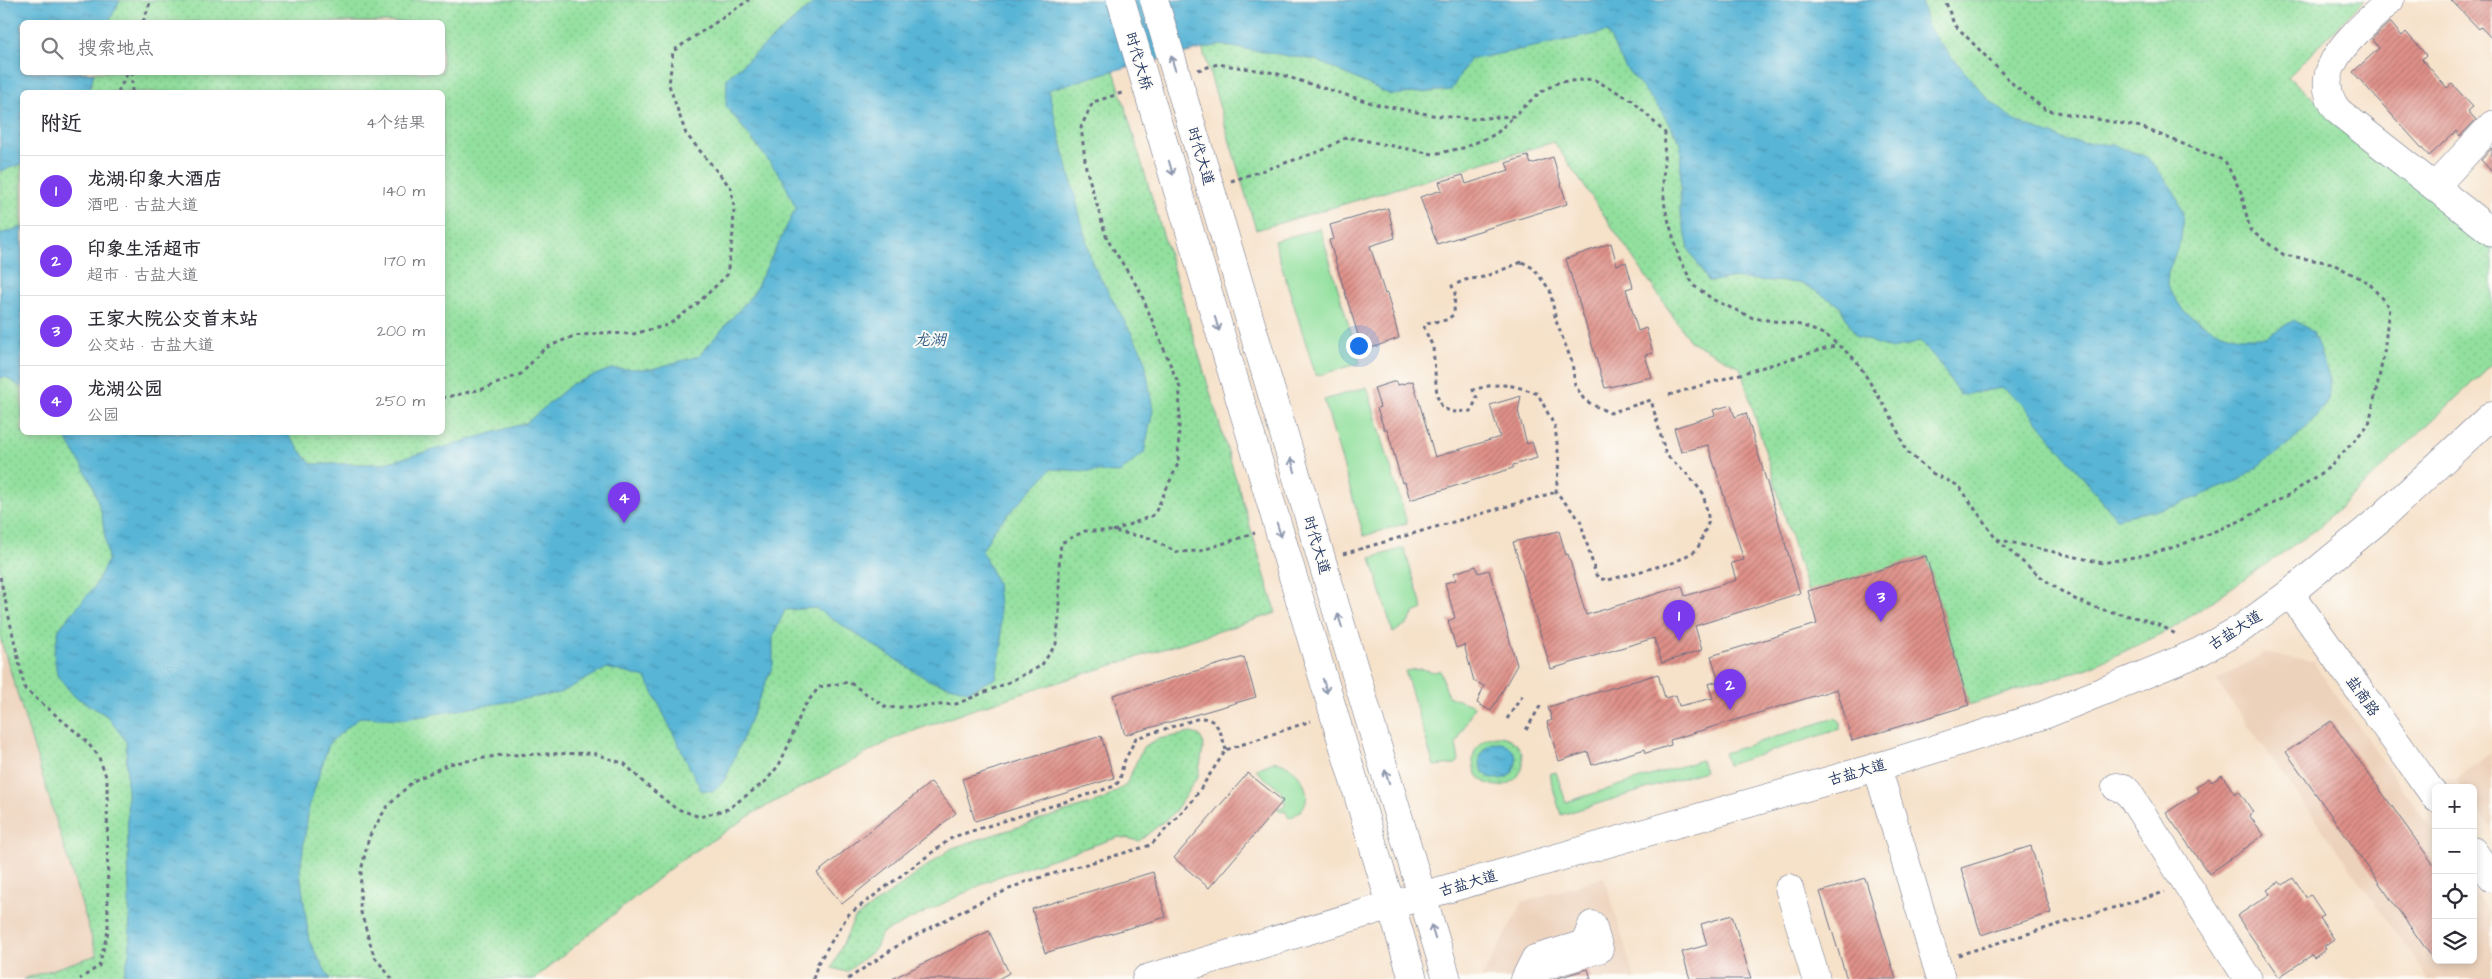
<!DOCTYPE html>
<html lang="zh">
<meta charset="utf-8">
<style>
:root{--surface:#fff;--page:#f2f2f3;--text:#2b2b33;--muted:#7c7c81;--line:#e1e1e2;--accent:#7c3aed}
body{margin:0;font-family:"Architects Daughter","LXGW WenKai TC",sans-serif;background:var(--page);color:var(--text)}
.controls{position:absolute;right:15px;bottom:15px;display:grid;overflow:hidden;border-radius:8px;box-shadow:0 2px 8px #0003}
.controls button{width:45px;height:45px;display:grid;place-items:center;padding:0;border:0;border-bottom:1px solid var(--line);background:var(--surface);color:var(--text);font:25px sans-serif}
.you{position:absolute;left:1358px;top:345px;width:18px;height:18px;margin:-12px;border:4px solid #fff;border-radius:50%;background:#1a73e8;box-shadow:0 0 0 8px #1a73e833}
.badge{display:grid;place-items:center;width:32px;height:32px;border-radius:50%;background:var(--accent);color:#fff;font-size:16px;font-weight:700}
.pin{position:absolute;translate:-50% -41px;filter:drop-shadow(0 1px 2px #0008)}
.pin::after{content:'';position:absolute;top:26px;width:18px;height:15px;background:inherit;clip-path:polygon(0 0,100% 0,50% 100%)}
.list{margin:0;padding:0;list-style:none}
h2{display:flex;justify-content:space-between;align-items:center;height:65px;margin:0;padding:0 20px;font-size:21px}
h2 small{font-size:16px;font-weight:400;color:var(--muted)}
.list li{display:grid;grid-template-columns:32px 1fr auto;gap:15px;align-items:center;box-sizing:border-box;height:70px;padding:0 20px;border-top:1px solid var(--line)}
.list b{display:block;font-size:19px;white-space:nowrap}
.list p{margin:0;font-size:16px;white-space:nowrap;color:var(--muted)}
.list em{font-size:16px;font-style:normal;color:var(--muted)}
.icon{flex:none;width:28px;height:28px;fill:none;stroke:currentColor;stroke-width:2;stroke-linecap:round;stroke-linejoin:round}
.map{position:relative;flex:none;width:2492px;height:979px;overflow:hidden}
.search{position:absolute;background:var(--surface);box-shadow:0 2px 8px #0003;left:20px;top:20px;width:425px;height:55px;display:flex;align-items:center;gap:12px;box-sizing:border-box;padding:0 18px;border-radius:8px;color:var(--muted);font-size:19px}
.panel{position:absolute;background:var(--surface);box-shadow:0 2px 8px #0003;left:20px;top:90px;width:425px;height:345px;border-radius:8px}
.map>svg:first-child{display:block}
.built{fill:#edd2bb}
.grass{fill:#92e09e;stroke:#56887e}
.park{fill:url(#park-dots);stroke:#56887e;fill-rule:evenodd}
.water{fill:url(#water-ripples);stroke:#3a729a}
.building{fill:url(#building-hatch)}
.lines{fill:none;stroke-linecap:round;stroke-linejoin:round}
.minor-casing{stroke:#686d83;stroke-width:29}
.major-casing{stroke:#686d83;stroke-width:29}
.path{stroke:#686d83;stroke-width:3;stroke-dasharray:4 4;stroke-linecap:butt}
.minor{stroke:#fff;stroke-width:28}
.major{stroke:#fff;stroke-width:28}
.major-bridge-casing{stroke:#686d83;stroke-width:29;stroke-linecap:butt}
.major-bridge{stroke:#fff;stroke-width:28}
.oneway{stroke:#8d97ae}
.labels{text-anchor:middle;stroke-width:4;stroke-linejoin:round;paint-order:stroke}
.street-label{font-size:15px;fill:#1b2f5e;stroke:#fdfcf7}
.water-label{font-size:16px;font-style:italic;fill:#305e88;stroke:#fdfcf7}
</style>
<div class="map">
<svg width="2492" height="979" viewBox="0 0 2492 979">
<defs>
<pattern id="park-dots" width="8" height="8" patternUnits="userSpaceOnUse" patternTransform="scale(1.25)"><rect width="8" height="8" fill="#92e09e"/><path d="M2 2h.1M6 6h.1" fill="none" stroke="#7dc08a" stroke-width="1.8" stroke-linecap="round"/></pattern>
<pattern id="water-ripples" width="26" height="14" patternUnits="userSpaceOnUse" patternTransform="scale(1.25)"><rect width="26" height="14" fill="#58b5d6"/><path d="M2 4q2-2 4 0t4 0M15 11q2-2 4 0t4 0" fill="none" stroke="#4894b1"/></pattern>
<pattern id="building-hatch" width="6" height="6" patternUnits="userSpaceOnUse" patternTransform="scale(1.25)"><rect width="6" height="6" fill="#df9088"/><path d="M-1 1l2-2M0 6l6-6M5 7l2-2" fill="none" stroke="#b47672"/></pattern>
</defs>
<rect width="100%" height="100%" fill="#fdfcf7"/>
<filter id="ink" filterUnits="userSpaceOnUse"><feTurbulence type="fractalNoise" baseFrequency=".02" numOctaves="2"/><feDisplacementMap in="SourceGraphic" scale="10" xChannelSelector="R" yChannelSelector="G"/><feConvolveMatrix kernelMatrix="1 2 1 2 8 2 1 2 1" color-interpolation-filters="sRGB"/></filter>
<filter id="wash" filterUnits="userSpaceOnUse"><feTurbulence type="fractalNoise" baseFrequency=".0096" numOctaves="4" result="noise"/><feDisplacementMap in="SourceGraphic" scale="20" xChannelSelector="R" yChannelSelector="G"/><feGaussianBlur stdDeviation="1.12" result="paint"/><feColorMatrix in="noise" values="0 0 0 0 0 0 0 0 0 0 0 0 0 0 0 0 0 1.4 0 .05"/><feComposite in="paint" operator="in"/></filter>
<g filter="url(#wash)">
<rect width="100%" height="100%" fill="#f6e1c9"/>
<!-- built -->
<g class="built">
<polygon points="0,637 97,956 23,979 0,979"/>
<polygon points="2265,653 2313,662 2436,836 2436,960 2473,960 2473,889 2492,915 2492,979 2429,979 2216,680"/>
<polygon points="2492,752 2492,830 2473,803 2473,788 2462,788 2456,779"/>
<polygon points="1604,877 1635,979 1481,979 1523,902"/>
</g>
<!-- grass -->
<g class="grass">
<polygon points="1320,228 1360,363 1316,376 1274,241"/>
<polygon points="1367,387 1407,523 1364,536 1324,400"/>
<polygon points="1404,548 1423,609 1414,613 1408,623 1393,633 1371,558"/>
<polygon points="1421,669 1435,672 1440,670 1448,696 1474,706 1456,744 1459,760 1456,764 1434,766 1405,671"/>
<polygon points="1835,718 1840,721 1840,729 1728,765 1724,753"/>
<polygon points="1701,760 1705,771 1561,815 1549,774 1556,772 1566,802"/>
<path d="M1276 761C1303 767 1322 805 1289 818L1285 811 1281 812 1277 808H1283L1285 804C1282 782 1266 784 1256 769Z"/>
</g>
<!-- park -->
<g class="park">
<path d="M0 0H1093L1276 613 977 708 897 737 757 811 677 863 534 979H23L97 955 0 637ZM22 22H442V72H22ZM22 92H442V432H22Z"/>
<polygon points="1188,0 2364,0 2288,77 2492,245 2492,364 2317,529 2170,630 2088,668 1969,705 1926,556 1808,593 1740,367 1690,341 1554,142 1256,230"/>
<polygon points="1191,733 1199,735 1204,744 1198,776 1173,814 1139,841 1119,837 997,877 881,934 876,948 847,972 832,968 854,919 952,848 1103,800 1126,785 1143,747 1158,739"/>
<circle cx="1498" cy="761" r="25"/>
</g>
<!-- water -->
<g class="water">
<polygon points="0,0 120,0 109,22 22,22 22,72 94,73 89,92 22,92 22,164 0,171"/>
<polygon points="817,0 1921,0 1928,26 1939,42 1988,99 2015,121 2068,141 2114,145 2147,157 2173,189 2183,212 2181,239 2168,272 2167,285 2184,312 2212,329 2238,337 2266,337 2294,320 2313,332 2330,380 2328,401 2308,426 2288,444 2240,480 2172,507 2116,518 2023,404 2002,388 1960,395 1938,361 1920,342 1892,349 1856,336 1839,305 1802,283 1729,278 1709,282 1690,252 1680,213 1681,143 1659,108 1625,67 1607,32 1469,60 1451,90 1391,95 1316,60 1219,45 1112,71 1048,90 1092,263 1144,356 1153,410 1144,453 1119,473 1051,469 995,528 982,551 997,583 1002,644 996,678 968,691 928,680 815,608 785,610 773,636 773,665 726,778 714,791 701,790 646,678 607,668 560,693 405,719 360,717 329,743 309,807 300,871 309,941 330,979 123,979 130,949 126,741 107,716 74,696 57,675 54,653 59,629 94,587 108,560 102,515 92,483 63,433 287,433 311,464 381,464 445,447 526,423 572,384 611,369 652,369 699,356 753,294 796,208 782,178 726,106 727,78"/>
<polygon points="22,227 22,388 6,377 0,378 0,234"/>
<circle cx="1498" cy="761" r="18"/>
</g>
<g id="blocks">
<!-- building -->
<g class="building">
<polygon points="2451,0 2492,0 2492,39 2481,27 2479,29"/>
<polygon points="2390,22 2402,36 2406,32 2426,55 2422,59 2447,88 2452,84 2473,107 2468,111 2476,120 2460,136 2456,131 2429,156 2353,72 2379,48 2372,39"/>
<polygon points="2492,148 2492,172 2481,160"/>
<polygon points="1528,156 1531,164 1553,157 1567,204 1437,244 1420,197 1442,190 1439,182 1463,175 1466,184 1509,170 1506,163"/>
<polygon points="1388,208 1395,238 1370,246 1385,294 1387,293 1399,338 1363,351 1329,240 1334,239 1330,225"/>
<polygon points="1611,243 1617,265 1626,262 1633,287 1626,289 1638,331 1646,328 1653,353 1645,355 1652,377 1605,388 1566,259"/>
<polygon points="1396,381 1398,385 1413,381 1435,457 1500,437 1490,405 1521,396 1518,411 1527,444 1532,442 1537,458 1513,465 1513,468 1410,500 1405,482 1402,483 1387,429 1384,429 1377,408 1380,407 1374,388"/>
<polygon points="1731,405 1735,417 1746,413 1800,593 1695,626 1702,650 1662,663 1654,638 1551,669 1513,542 1559,531 1566,555 1568,554 1586,615 1682,586 1685,596 1736,580 1731,563 1744,560 1708,445 1681,452 1674,428 1715,415 1713,410"/>
<polygon points="1926,556 1969,705 1852,741 1837,689 1670,740 1671,745 1646,753 1645,749 1592,765 1588,752 1559,761 1547,722 1552,720 1548,707 1658,674 1665,698 1676,695 1679,706 1713,698 1708,684 1719,681 1711,656 1817,624 1808,591"/>
<polygon points="1476,566 1478,573 1489,570 1517,665 1491,711 1477,703 1484,686 1474,681 1464,645 1456,648 1448,621 1455,618 1445,583 1456,580 1454,573"/>
<polygon points="1244,657 1256,697 1125,735 1113,695"/>
<polygon points="2331,721 2436,868 2436,963 2286,752"/>
<polygon points="1101,736 1114,778 975,821 962,779"/>
<polygon points="1248,773 1283,801 1209,888 1174,858"/>
<polygon points="2222,775 2235,794 2239,791 2253,812 2249,815 2264,835 2209,874 2166,813 2199,791 2196,787 2209,778 2212,782"/>
<polygon points="931,782 956,813 842,904 817,873"/>
<polygon points="2031,846 2051,913 1981,935 1961,868"/>
<polygon points="1153,872 1166,917 1045,953 1032,909"/>
<polygon points="1865,878 1896,979 1847,979 1820,892"/>
<polygon points="2293,878 2306,897 2310,894 2324,915 2320,918 2334,939 2324,946 2326,949 2314,958 2312,955 2279,977 2237,916 2270,894 2267,890 2280,881 2283,885"/>
<polygon points="1732,915 1751,979 1690,979 1682,952 1707,945 1701,924"/>
<polygon points="989,931 1009,973 998,979 892,979"/>
<polygon points="1588,969 1591,979 1554,979"/>
</g>
</g>
</g>
<g filter="url(#ink)">
<use href="#blocks" fill-opacity="0" stroke="#686d83" stroke-width="1"/>
<g class="lines">
<!-- minor casing -->
<g class="minor-casing">
<g id="minor">
<path d="M2390 0C2362 29 2304 68 2338 111L2492 232"/>
<polyline points="2447,197 2441,188 2440,181 2492,125"/>
<polyline points="2290,593 2436,798"/>
<polyline points="1877,767 1941,979"/>
<polyline points="2116,787 2124,788 2128,792 2248,979"/>
<polyline points="2473,851 2492,878"/>
<polyline points="1789,888 1816,979"/>
<polyline points="1146,979 1422,896 1877,767 2044,715 2153,671 2199,652 2242,628 2290,593 2382,517 2492,415"/>
<polyline points="1525,979 1535,959 1585,944 1592,925 1599,949 1540,967 1534,979"/>
</g>
</g>
<!-- major casing -->
<g class="major-casing">
<g id="major">
<polyline points="1187,110 1447,979"/>
<polyline points="1157,121 1413,979"/>
</g>
</g>
<!-- path -->
<g class="path">
<polyline points="143,22 151,0"/>
<polyline points="1198,70 1218,64 1275,73 1375,104 1432,115 1470,119 1514,116 1539,93 1559,82 1593,79 1632,100 1665,133 1663,186 1665,208 1679,258 1694,286 1714,300 1753,318 1801,325 1826,335 1856,360 1893,420 1906,451 1932,473 1959,486 1996,539 2103,563 2149,554 2178,546 2240,521 2292,493 2331,466 2369,424 2384,354 2389,307 2369,283 2331,263 2284,255 2250,230 2241,192 2225,161 2141,127 2046,110 2016,87 1954,24 1945,0"/>
<polyline points="132,72 132,92"/>
<polyline points="118,92 128,72"/>
<polyline points="1231,181 1321,151 1347,137 1433,154 1463,148 1496,134 1514,116"/>
<path d="M1522 262 1533 268 1550 290 1556 321 1572 362 1575 385 1583 398 1591 404 1610 413 1651 400 1666 455 1687 474 1703 493 1709 521 1697 550 1675 562 1608 580 1601 579 1596 575 1580 520 1556 492 1559 460 1555 427 1538 394C1512 384 1499 382 1473 390L1477 398 1471 411 1451 412 1442 407 1437 396 1433 347 1424 328 1426 323 1447 320 1454 314 1455 293 1452 286 1465 280 1484 277Z"/>
<polyline points="1669,395 1838,345"/>
<polyline points="442,398 483,389 521,374 545,348 574,336 601,333 633,334 668,325 697,304 727,275 733,233 734,206 731,188 686,134 669,85 673,51 749,0"/>
<polyline points="1113,531 1154,515 1178,464 1180,388 1140,291 1107,239 1086,168 1081,127 1093,102 1125,92"/>
<path d="M1997 540C2026 564 2055 593 2091 606 2120 616 2153 617 2178 636"/>
<polyline points="1343,554 1556,492"/>
<polyline points="0,577 25,689 83,738 98,755 107,779 108,931 99,966 80,979"/>
<polyline points="1507,719 1524,693"/>
<polyline points="1526,730 1542,703"/>
<polyline points="1958,955 2165,892"/>
<polyline points="392,979 374,956 360,909 361,871 369,837 386,808 413,781 449,764 502,755 593,753 625,764 645,784 675,808 700,817 728,809 766,781 779,765 789,744 803,708 819,687 849,682 887,708 956,704 1005,684 1041,666 1056,644 1059,617 1059,566 1061,543 1085,531 1113,531 1150,538 1176,552 1200,551 1255,533"/>
<path d="M813 979 818 963 848 915 953 837 1115 786 1120 780 1123 764 1136 738 1200 718C1219 718 1221 734 1226 750"/>
<polyline points="848,979 903,942 976,904 1025,882 1151,845 1193,800 1226,750 1311,721"/>
</g>
<!-- minor -->
<use href="#minor" class="minor"/>
<!-- major -->
<use href="#major" class="major"/>
<!-- major-bridge casing -->
<g class="major-bridge-casing">
<g id="major-bridge">
<polyline points="1121,0 1157,121"/>
<polyline points="1154,0 1187,110"/>
</g>
</g>
<!-- major-bridge -->
<use href="#major-bridge" class="major-bridge"/>
</g>
<!-- one-way arrows -->
<defs><path id="oneway-shaft" d="M-6 0H5M1.5-3L5.5 0L1.5 3" fill="none" stroke-width="1.6" stroke-linecap="round" stroke-linejoin="round" transform="scale(1.25)"/></defs>
<g class="oneway">
<use href="#oneway-shaft" transform="translate(1173 63) rotate(-107)"/>
<use href="#oneway-shaft" transform="translate(1171 168) rotate(73)"/>
<use href="#oneway-shaft" transform="translate(1217 324) rotate(73)"/>
<use href="#oneway-shaft" transform="translate(1293 465) rotate(-107)"/>
<use href="#oneway-shaft" transform="translate(1279 530) rotate(73)"/>
<use href="#oneway-shaft" transform="translate(1340 621) rotate(-107)"/>
<use href="#oneway-shaft" transform="translate(1325 686) rotate(73)"/>
<use href="#oneway-shaft" transform="translate(1387 777) rotate(-107)"/>
<use href="#oneway-shaft" transform="translate(1433 932) rotate(-107)"/>
</g>
</g>
<g class="labels">
<!-- street labels -->
<g class="street-label">
<text transform="translate(1139 61) rotate(73)" y="5">时代大桥</text>
<text transform="translate(1201 156) rotate(73)" y="5">时代大道</text>
<text transform="translate(1317 545) rotate(73)" y="5">时代大道</text>
<text transform="translate(2235 630) rotate(-32)" y="5">古盐大道</text>
<text transform="translate(2363 696) rotate(55)" y="5">盐商路</text>
<text transform="translate(1857 772) rotate(-16)" y="5">古盐大道</text>
<text transform="translate(1468 883) rotate(-16)" y="5">古盐大道</text>
</g>
<!-- water labels -->
<g class="water-label">
<text x="930" y="345">龙湖</text>
</g>
</g>
</svg>
<div class="controls">
<button>+</button>
<button>−</button>
<button><svg class="icon" aria-label="locate" viewBox="0 0 24 24"><circle cx="12" cy="12" r="6"/><path d="M12 2v4M12 18v4M2 12h4M18 12h4"/></svg></button>
<button><svg class="icon" aria-label="layers" viewBox="0 0 24 24"><path d="M12 4l9 5-9 5-9-5zM3 14l9 5 9-5"/></svg></button>
</div>
<div class="you"></div>
<div class="pin badge" style="left:1679px;top:641px">1</div>
<div class="pin badge" style="left:1730px;top:710px">2</div>
<div class="pin badge" style="left:1881px;top:622px">3</div>
<div class="pin badge" style="left:624px;top:523px">4</div>
<div class="search"><svg class="icon" aria-label="search" viewBox="0 0 24 24"><circle cx="10" cy="10" r="6"/><path d="M15 15l6 6"/></svg>搜索地点</div>
<section class="panel">
<h2>附近<small>4个结果</small></h2>
<ul class="list">
<li><span class="badge">1</span><div><b>龙湖·印象大酒店</b><p>酒吧 · 古盐大道</p></div><em>140 m</em></li>
<li><span class="badge">2</span><div><b>印象生活超市</b><p>超市 · 古盐大道</p></div><em>170 m</em></li>
<li><span class="badge">3</span><div><b>王家大院公交首末站</b><p>公交站 · 古盐大道</p></div><em>200 m</em></li>
<li><span class="badge">4</span><div><b>龙湖公园</b><p>公园</p></div><em>250 m</em></li>
</ul>
</section>
</div>
